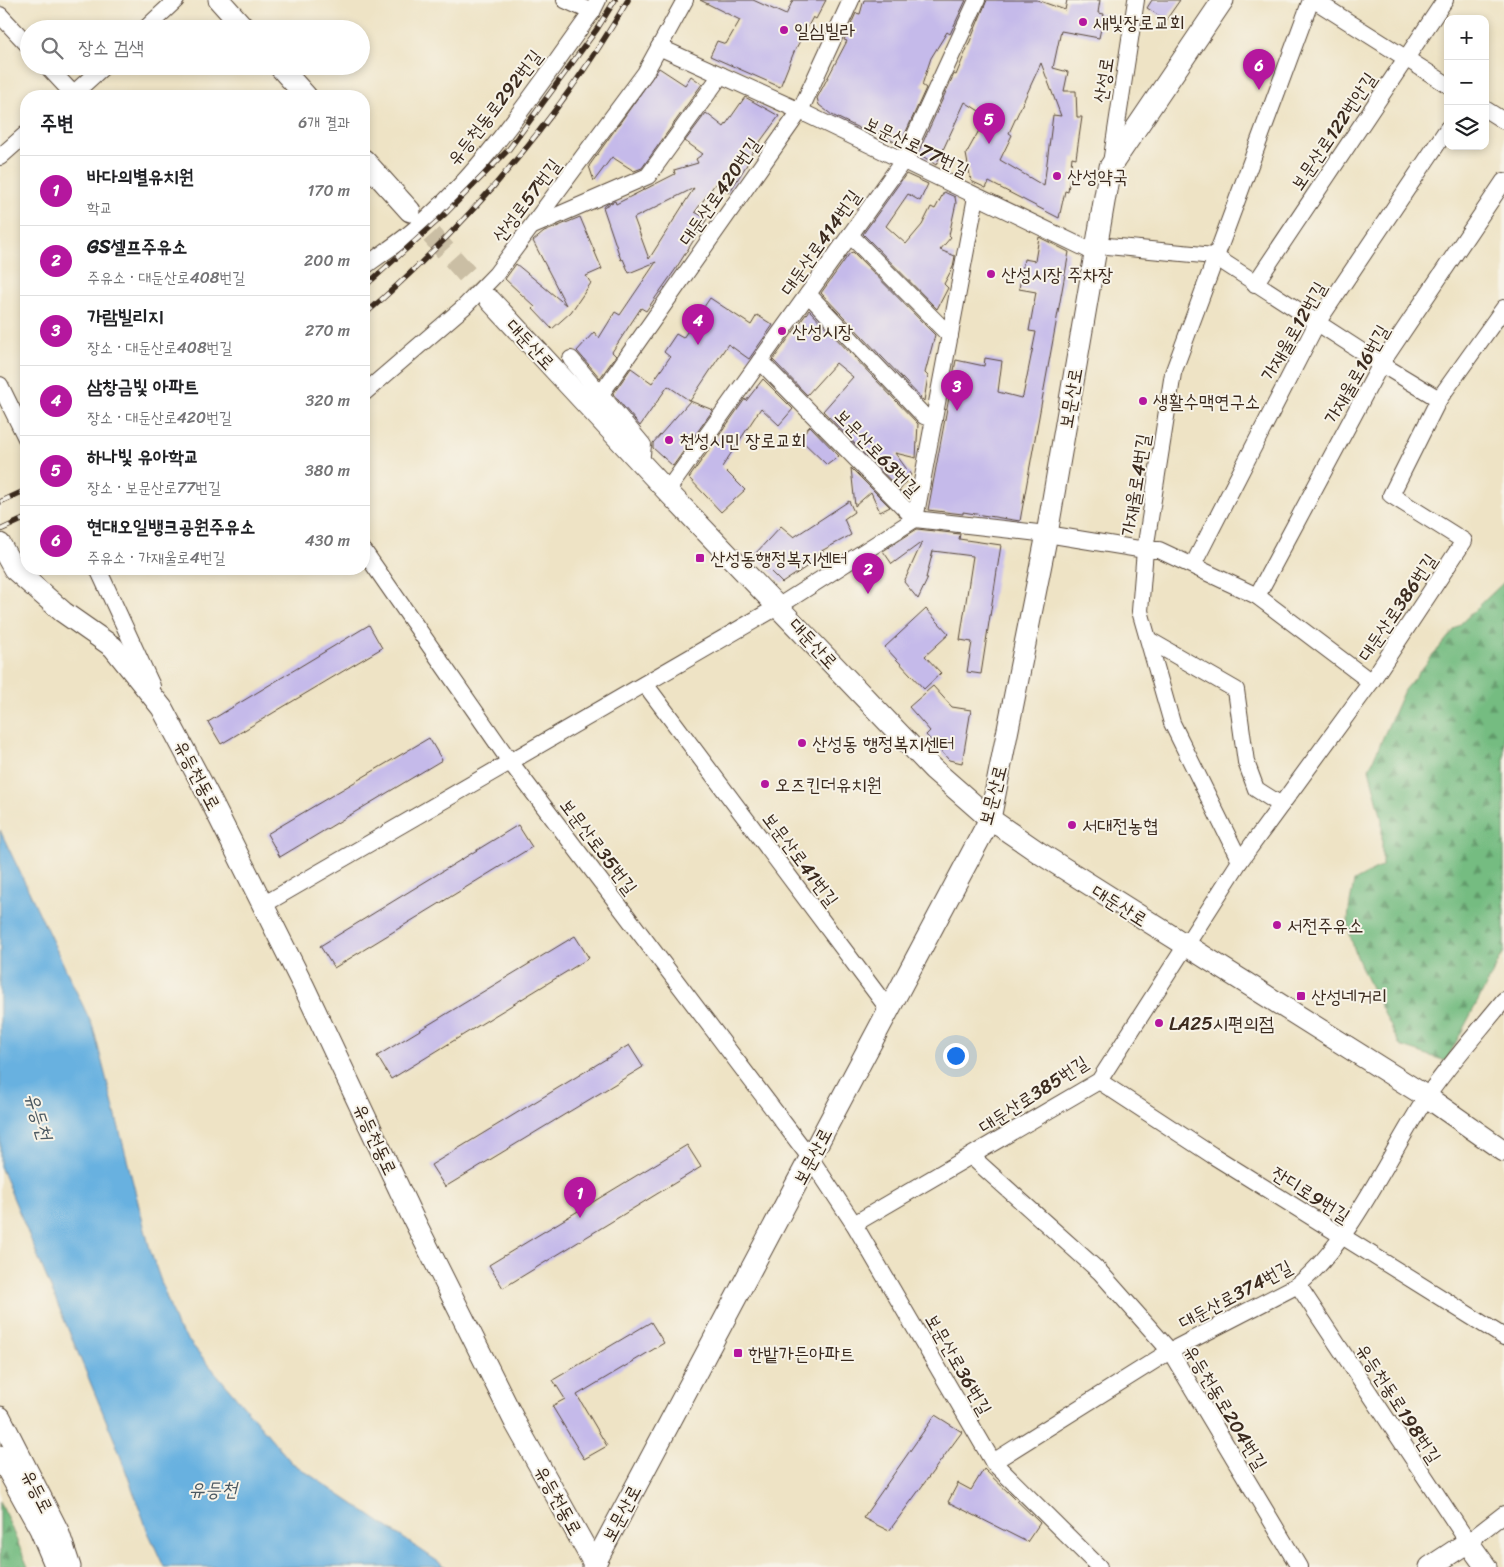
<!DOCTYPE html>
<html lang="ko">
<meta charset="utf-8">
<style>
:root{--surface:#fff;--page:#f2f2f2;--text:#202124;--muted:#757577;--line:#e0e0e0;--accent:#b5179e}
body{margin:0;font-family:Sriracha,"Poor Story",sans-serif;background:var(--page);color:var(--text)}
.controls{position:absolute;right:15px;top:15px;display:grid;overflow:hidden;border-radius:10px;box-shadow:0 2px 8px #0003}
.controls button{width:45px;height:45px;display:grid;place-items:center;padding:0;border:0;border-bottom:1px solid var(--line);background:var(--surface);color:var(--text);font:25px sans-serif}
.you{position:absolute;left:955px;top:1055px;width:18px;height:18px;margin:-12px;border:4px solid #fff;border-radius:50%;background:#1a73e8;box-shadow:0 0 0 8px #1a73e833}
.badge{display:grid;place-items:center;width:32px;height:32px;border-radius:50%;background:var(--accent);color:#fff;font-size:16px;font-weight:700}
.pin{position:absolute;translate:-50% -41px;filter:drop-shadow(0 1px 2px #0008)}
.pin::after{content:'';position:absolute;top:26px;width:18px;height:15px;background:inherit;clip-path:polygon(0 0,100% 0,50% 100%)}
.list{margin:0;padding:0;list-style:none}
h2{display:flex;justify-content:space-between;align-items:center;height:65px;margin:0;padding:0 20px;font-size:21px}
h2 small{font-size:16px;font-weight:400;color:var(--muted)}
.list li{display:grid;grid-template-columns:32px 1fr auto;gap:15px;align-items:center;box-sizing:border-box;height:70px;padding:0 20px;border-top:1px solid var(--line)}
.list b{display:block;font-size:19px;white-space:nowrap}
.list p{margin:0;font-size:16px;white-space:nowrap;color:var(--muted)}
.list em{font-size:16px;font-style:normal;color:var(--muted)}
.icon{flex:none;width:28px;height:28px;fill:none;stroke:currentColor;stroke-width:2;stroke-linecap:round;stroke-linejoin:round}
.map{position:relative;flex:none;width:1504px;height:1567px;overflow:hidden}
.search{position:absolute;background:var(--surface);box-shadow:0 2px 8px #0003;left:20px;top:20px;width:350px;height:55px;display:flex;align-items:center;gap:12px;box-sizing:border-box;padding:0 18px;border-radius:28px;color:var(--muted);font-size:19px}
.panel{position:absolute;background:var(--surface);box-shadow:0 2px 8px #0003;left:20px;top:90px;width:350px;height:485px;border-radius:20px}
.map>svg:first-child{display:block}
.forest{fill:url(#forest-firs);stroke:#587350}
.water{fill:#68b1e0;stroke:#526e7f}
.building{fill:#c5baea;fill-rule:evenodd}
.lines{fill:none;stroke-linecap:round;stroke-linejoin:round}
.major-tunnel{stroke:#cabea4;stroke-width:21;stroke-dasharray:21 11;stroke-linecap:butt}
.minor-casing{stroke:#564637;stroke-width:18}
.major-casing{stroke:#564637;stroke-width:23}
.minor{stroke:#fff;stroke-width:16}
.major{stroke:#fff;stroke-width:21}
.rail-casing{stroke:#3b2a1e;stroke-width:5.5}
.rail{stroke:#f7f3e8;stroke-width:4;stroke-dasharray:11;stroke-linecap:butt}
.poi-dot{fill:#b5179e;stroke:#f7f3e8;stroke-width:2}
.labels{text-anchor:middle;stroke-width:4;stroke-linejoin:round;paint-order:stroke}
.poi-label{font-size:19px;fill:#3b2a1e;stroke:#f7f3e8;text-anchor:start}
.street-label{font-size:19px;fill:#3b2a1e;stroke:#f7f3e8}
.water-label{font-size:20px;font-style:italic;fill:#4b5962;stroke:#f7f3e8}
</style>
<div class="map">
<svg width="1504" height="1567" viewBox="0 0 1504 1567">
<defs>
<pattern id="forest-firs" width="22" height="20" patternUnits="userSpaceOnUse" patternTransform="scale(1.25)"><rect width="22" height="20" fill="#74bc81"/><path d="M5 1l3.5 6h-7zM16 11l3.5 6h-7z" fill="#609969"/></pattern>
</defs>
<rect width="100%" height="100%" fill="#f7f3e8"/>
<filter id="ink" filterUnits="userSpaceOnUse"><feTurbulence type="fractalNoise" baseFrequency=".02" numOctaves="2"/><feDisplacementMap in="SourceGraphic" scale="10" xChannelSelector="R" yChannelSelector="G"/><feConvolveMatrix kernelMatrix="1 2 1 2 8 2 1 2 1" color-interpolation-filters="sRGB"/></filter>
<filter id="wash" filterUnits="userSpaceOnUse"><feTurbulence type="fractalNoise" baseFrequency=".0096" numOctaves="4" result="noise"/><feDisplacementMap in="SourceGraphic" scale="20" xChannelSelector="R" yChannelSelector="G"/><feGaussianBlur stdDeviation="1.12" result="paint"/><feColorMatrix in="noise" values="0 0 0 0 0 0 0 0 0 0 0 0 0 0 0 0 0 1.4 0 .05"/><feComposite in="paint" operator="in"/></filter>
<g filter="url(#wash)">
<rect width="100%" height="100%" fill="#eee3c5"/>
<!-- forest -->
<g class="forest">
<path d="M1504 582V952L1446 1061 1400 1046C1384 1009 1357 969 1349 930 1346 916 1352 895 1354 881L1382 866V819L1369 769 1404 690 1455 629Z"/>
<polygon points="0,1501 28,1567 0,1567"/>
</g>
<!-- water -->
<polygon class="water" points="0,830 93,1027 151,1253 177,1327 291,1462 446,1567 164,1567 148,1532 116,1444 0,1166"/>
<g id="blocks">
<!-- building -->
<g class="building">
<polygon points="700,0 753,0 786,15 793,0 826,0 816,19 813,17 794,52 780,87 710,56 717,41 726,44 740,20"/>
<polygon points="864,0 966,0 950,34 947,32 931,58 922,85 926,88 900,145 866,126 863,130 832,115 819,105 817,98 847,41 844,40 856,13 860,14"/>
<path d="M987 0H1037L1065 10 1067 0H1100L1098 13 1104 14 1099 38 1061 31 1053 68 1068 72 1064 91H1076L1077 117H1082L1076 158 1072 157 1068 192 1065 191 1059 218 989 182 986 188 971 181 966 154 987 116 965 102 936 165 918 153 954 74 956 75ZM1041 63 1061 116 1053 115 1044 186 1000 160 1012 135 1009 133Z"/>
<polygon points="1152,0 1180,0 1166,20 1147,8"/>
<polygon points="659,68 685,85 691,76 702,84 642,168 634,171 612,157 594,181 589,166"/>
<path d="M745 97 779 116 751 154 753 155 729 193 715 184 695 212 707 219 675 270 646 311 641 308 612 352 616 356 600 378 577 351 594 332 599 338 615 312 620 315 656 262 629 273 623 259 621 260 603 207 615 201 616 204 675 174 674 170 698 163 696 159 703 154 685 141 706 113 724 127ZM694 188 649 259 634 218Z"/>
<polygon points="906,174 928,184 920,201 908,194 886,226 906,244 922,225 931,207 935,209 944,192 955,197 956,203 949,235 951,237 940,250 955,256 953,267 944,284 948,288 937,309 863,234"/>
<polygon points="580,217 602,269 586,276 591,283 571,312 552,329 533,309 535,307 505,279 516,264 566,305 533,241 544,232"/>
<polygon points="1039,237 1069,252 1020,521 963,512 963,514 928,510 956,360 984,366 985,358 1002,361 998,392 1021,398 1023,396 1036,332 1029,331 1036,292 1019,289 1024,259 1035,261"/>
<polygon points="853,252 935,335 925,373 928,376 924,401 821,293 850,253"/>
<polygon points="710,298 751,325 757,315 773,325 749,359 728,344 690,401 668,386 640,426 613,394 631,368 652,383 670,357 664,352 676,334 683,338"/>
<polygon points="809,310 918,424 916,458 895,453 911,475 900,490 823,411 853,377 836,363 807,395 773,360"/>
<polygon points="763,379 793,409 779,425 761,408 722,467 745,490 721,512 689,478 745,399 746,401"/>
<polygon points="690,401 713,410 673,466 653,448 653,443"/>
<polygon points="810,426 839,456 827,465 799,438"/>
<polygon points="851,468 890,507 880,512 871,492 855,506"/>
<polygon points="849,501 854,512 844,519 851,535 814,555 820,558 782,583 754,555 781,526 794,537"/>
<polygon points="917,529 960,534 959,539 1001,545 981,674 967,672 972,642 960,640 973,556 933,551 926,578 928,578 918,599 904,582 922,542 892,564 883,551"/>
<polygon points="926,609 949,634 925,656 941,673 924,689 885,647"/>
<polygon points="369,625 382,648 221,744 208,722"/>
<polygon points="933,686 952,707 971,710 962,763 949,760 926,735 930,731 909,707"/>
<polygon points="429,738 442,760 280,857 267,834"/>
<polygon points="518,825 532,847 334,968 320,946"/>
<polygon points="575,936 589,958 391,1079 377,1056"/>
<polygon points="629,1045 643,1067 445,1187 431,1165"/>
<polygon points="687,1145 701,1167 503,1288 489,1265"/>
<polygon points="651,1322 664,1343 577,1395 607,1446 584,1459 552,1406 565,1399 553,1380"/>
<polygon points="935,1415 962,1432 889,1531 863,1518"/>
<polygon points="984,1469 1040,1523 1027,1542 948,1502 958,1483 971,1490"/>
</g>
</g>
</g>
<g filter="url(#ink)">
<use href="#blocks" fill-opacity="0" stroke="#564637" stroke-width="1"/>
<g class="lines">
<!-- major-tunnel -->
<polyline class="major-tunnel" points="410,211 490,300"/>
<!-- minor casing -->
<g class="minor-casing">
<g id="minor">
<polyline points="565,0 592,12"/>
<polyline points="1314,0 1448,85"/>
<polyline points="0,15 29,46"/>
<polyline points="145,29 176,0"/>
<polyline points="659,47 800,111 1095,253"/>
<polyline points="47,66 75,96"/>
<polyline points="71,96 104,66"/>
<polyline points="1485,109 1504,121"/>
<polyline points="0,157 26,134"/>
<polyline points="1111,163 1136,0"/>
<polyline points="533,226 648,176 721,75"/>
<polyline points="850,235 950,336"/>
<polyline points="1097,245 1214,256 1381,364 1439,399"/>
<path d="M364 267C377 257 391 248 404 238 481 177 535 90 592 12L598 0"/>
<polyline points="1255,284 1445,0"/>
<polyline points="808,294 924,416 934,420"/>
<polyline points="571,359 643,445 641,463"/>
<polyline points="760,361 915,519 1047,534 1145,550 1159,550 1257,596 1371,682"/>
<polyline points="0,385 26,438"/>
<polyline points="364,393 464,307 496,274 645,73 685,0"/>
<polyline points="601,394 800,111 851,0"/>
<polyline points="667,491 903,161 977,0"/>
<polyline points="364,551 511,763 811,1159 854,1224 993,1462 1099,1567"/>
<polyline points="1193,565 1317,323 1448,128"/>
<polyline points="98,569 152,686"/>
<polyline points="1257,596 1381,364 1504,181"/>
<polyline points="1149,640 1236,690 1246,762 1256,789 1281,805"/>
<polyline points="645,684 889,1010"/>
<polyline points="1240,861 1172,723 1140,611 1145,550 1173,373 1311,0"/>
<polyline points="263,905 779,606 915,519 976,197"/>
<polyline points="1099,1081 1212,1155 1504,1337"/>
<polyline points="972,1157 1100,1272 1170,1351 1299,1567"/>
<polyline points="854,1224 1099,1081 1240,861 1371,682 1464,541 1391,495 1439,399 1504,308"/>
<polyline points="1298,1285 1468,1542 1504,1514"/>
<path d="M993 1462 1170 1351 1298 1285C1351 1242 1388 1156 1426 1098 1449 1064 1478 1032 1504 1000"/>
</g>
</g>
<!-- major casing -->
<g class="major-casing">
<g id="major">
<polyline points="219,0 245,29"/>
<polyline points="279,66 306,96"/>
<polyline points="364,160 410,211"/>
<polyline points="490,300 667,491 933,769 990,819 1038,852 1427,1097 1504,1151"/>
<polyline points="0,544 14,569 63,612 113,647 162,708 208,795 304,987 411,1214 516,1424 596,1567"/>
<polyline points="0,1417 58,1531 70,1567"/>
<polyline points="0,1456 40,1529 56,1567"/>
<polyline points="593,1567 990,819 1047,534 1110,167 1223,0"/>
<polyline points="1430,1567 1468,1542 1486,1567"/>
</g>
</g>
<!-- minor -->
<use href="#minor" class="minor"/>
<!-- major -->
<use href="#major" class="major"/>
<!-- rail casing -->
<g class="rail-casing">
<g id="rail">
<polyline points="364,287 444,215 509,149 597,29 615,0"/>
<path d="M364 315C468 225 559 118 628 0"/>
<polyline points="0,502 26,490"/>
<polyline points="0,530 26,518"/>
</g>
</g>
<!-- rail -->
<use href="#rail" class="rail"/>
</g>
</g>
<!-- markers -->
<g class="poi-dot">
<circle cx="1083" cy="22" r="5"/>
<circle cx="784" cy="30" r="5"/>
<circle cx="1057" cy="176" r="5"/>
<circle cx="991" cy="274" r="5"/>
<circle cx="782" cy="331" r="5"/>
<circle cx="1143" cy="401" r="5"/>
<circle cx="669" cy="440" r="5"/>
<rect x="695" y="553" width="10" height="10" rx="2.5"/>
<circle cx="802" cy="743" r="5"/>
<circle cx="765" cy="784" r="5"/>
<circle cx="1072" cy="825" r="5"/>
<circle cx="1277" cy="925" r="5"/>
<rect x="1296" y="991" width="10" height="10" rx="2.5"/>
<circle cx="1159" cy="1023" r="5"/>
<rect x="733" y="1348" width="10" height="10" rx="2.5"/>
</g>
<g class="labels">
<!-- poi labels -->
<g class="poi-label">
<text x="1093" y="29">새빛장로교회</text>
<text x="794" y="37">일심빌라</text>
<text x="1067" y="183">산성약국</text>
<text x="1001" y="281">산성시장 주차장</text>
<text x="792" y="338">산성시장</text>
<text x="1153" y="408">생활수맥연구소</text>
<text x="679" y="447">천성시민 장로교회</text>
<text x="710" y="565">산성동행정복지센터</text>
<text x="812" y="750">산성동 행정복지센터</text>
<text x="775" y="791">오즈킨더유치원</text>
<text x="1082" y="832">서대전농협</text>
<text x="1287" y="932">서전주유소</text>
<text x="1311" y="1003">산성네거리</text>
<text x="1169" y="1030">LA25시편의점</text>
<text x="748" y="1360">한밭가든아파트</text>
</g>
<!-- street labels -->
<g class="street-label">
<text transform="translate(1103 80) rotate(-81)" y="7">산성로</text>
<text transform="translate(494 107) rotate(-52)" y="7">유등천동로292번길</text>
<text transform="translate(1333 131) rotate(-56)" y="7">보문산로122번안길</text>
<text transform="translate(917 146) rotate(26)" y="7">보문산로77번길</text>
<text transform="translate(719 191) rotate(-55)" y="7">대둔산로420번길</text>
<text transform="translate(526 200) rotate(-53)" y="7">산성로57번길</text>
<text transform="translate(820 242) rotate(-55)" y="7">대둔산로414번길</text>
<text transform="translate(1293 331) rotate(-60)" y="7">가재울로12번길</text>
<text transform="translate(531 344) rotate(47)" y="7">대둔산로</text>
<text transform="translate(1356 374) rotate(-60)" y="7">가재울로16번길</text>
<text transform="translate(1070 398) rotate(-80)" y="7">보문산로</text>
<text transform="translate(878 452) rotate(46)" y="7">보문산로63번길</text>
<text transform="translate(1135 485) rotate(-81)" y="7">가재울로4번길</text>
<text transform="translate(1397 607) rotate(-56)" y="7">대둔산로386번길</text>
<text transform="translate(814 643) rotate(47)" y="7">대둔산로</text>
<text transform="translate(198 775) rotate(62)" y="7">유등천동로</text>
<text transform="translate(992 795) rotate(-75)" y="7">보문산로</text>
<text transform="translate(599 846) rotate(53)" y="7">보문산로35번길</text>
<text transform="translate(801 859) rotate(53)" y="7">보문산로41번길</text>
<text transform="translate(1120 905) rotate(32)" y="7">대둔산로</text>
<text transform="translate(1033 1094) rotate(-33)" y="7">대둔산로385번길</text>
<text transform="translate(376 1139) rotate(65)" y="7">유등천동로</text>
<text transform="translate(812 1156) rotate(-62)" y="7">보문산로</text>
<text transform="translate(1311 1194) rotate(32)" y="7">잔디로9번길</text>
<text transform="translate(1235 1294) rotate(-28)" y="7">대둔산로374번길</text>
<text transform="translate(959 1364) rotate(60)" y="7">보문산로36번길</text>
<text transform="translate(1399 1403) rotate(57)" y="7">유등천동로198번길</text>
<text transform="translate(1226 1407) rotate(59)" y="7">유등천동로204번길</text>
<text transform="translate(38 1491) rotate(63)" y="7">유등로</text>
<text transform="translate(559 1500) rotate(61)" y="7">유등천동로</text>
<text transform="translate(621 1513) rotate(-62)" y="7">보문산로</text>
</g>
<!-- water labels -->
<g class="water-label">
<text transform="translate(39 1116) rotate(73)" y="7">유등천</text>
<text x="213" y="1496">유등천</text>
</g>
</g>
</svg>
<div class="controls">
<button>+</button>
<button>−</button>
<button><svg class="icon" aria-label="layers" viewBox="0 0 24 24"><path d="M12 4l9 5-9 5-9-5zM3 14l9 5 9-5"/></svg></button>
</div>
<div class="you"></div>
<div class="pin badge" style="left:580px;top:1218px">1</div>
<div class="pin badge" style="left:868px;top:594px">2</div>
<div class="pin badge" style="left:957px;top:411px">3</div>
<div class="pin badge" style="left:698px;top:345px">4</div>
<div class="pin badge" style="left:989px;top:144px">5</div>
<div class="pin badge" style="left:1259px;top:90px">6</div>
<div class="search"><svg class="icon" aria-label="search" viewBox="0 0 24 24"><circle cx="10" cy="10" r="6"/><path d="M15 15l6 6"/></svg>장소 검색</div>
<section class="panel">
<h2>주변<small>6개 결과</small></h2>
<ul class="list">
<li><span class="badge">1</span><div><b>바다의별유치원</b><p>학교</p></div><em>170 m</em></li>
<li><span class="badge">2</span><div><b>GS셀프주유소</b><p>주유소 · 대둔산로408번길</p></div><em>200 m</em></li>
<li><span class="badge">3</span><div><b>가람빌리지</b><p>장소 · 대둔산로408번길</p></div><em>270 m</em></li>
<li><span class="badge">4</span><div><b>삼창금빛 아파트</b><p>장소 · 대둔산로420번길</p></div><em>320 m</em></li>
<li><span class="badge">5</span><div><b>하나빛 유아학교</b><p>장소 · 보문산로77번길</p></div><em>380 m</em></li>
<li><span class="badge">6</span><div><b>현대오일뱅크공원주유소</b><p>주유소 · 가재울로4번길</p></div><em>430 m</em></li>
</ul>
</section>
</div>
